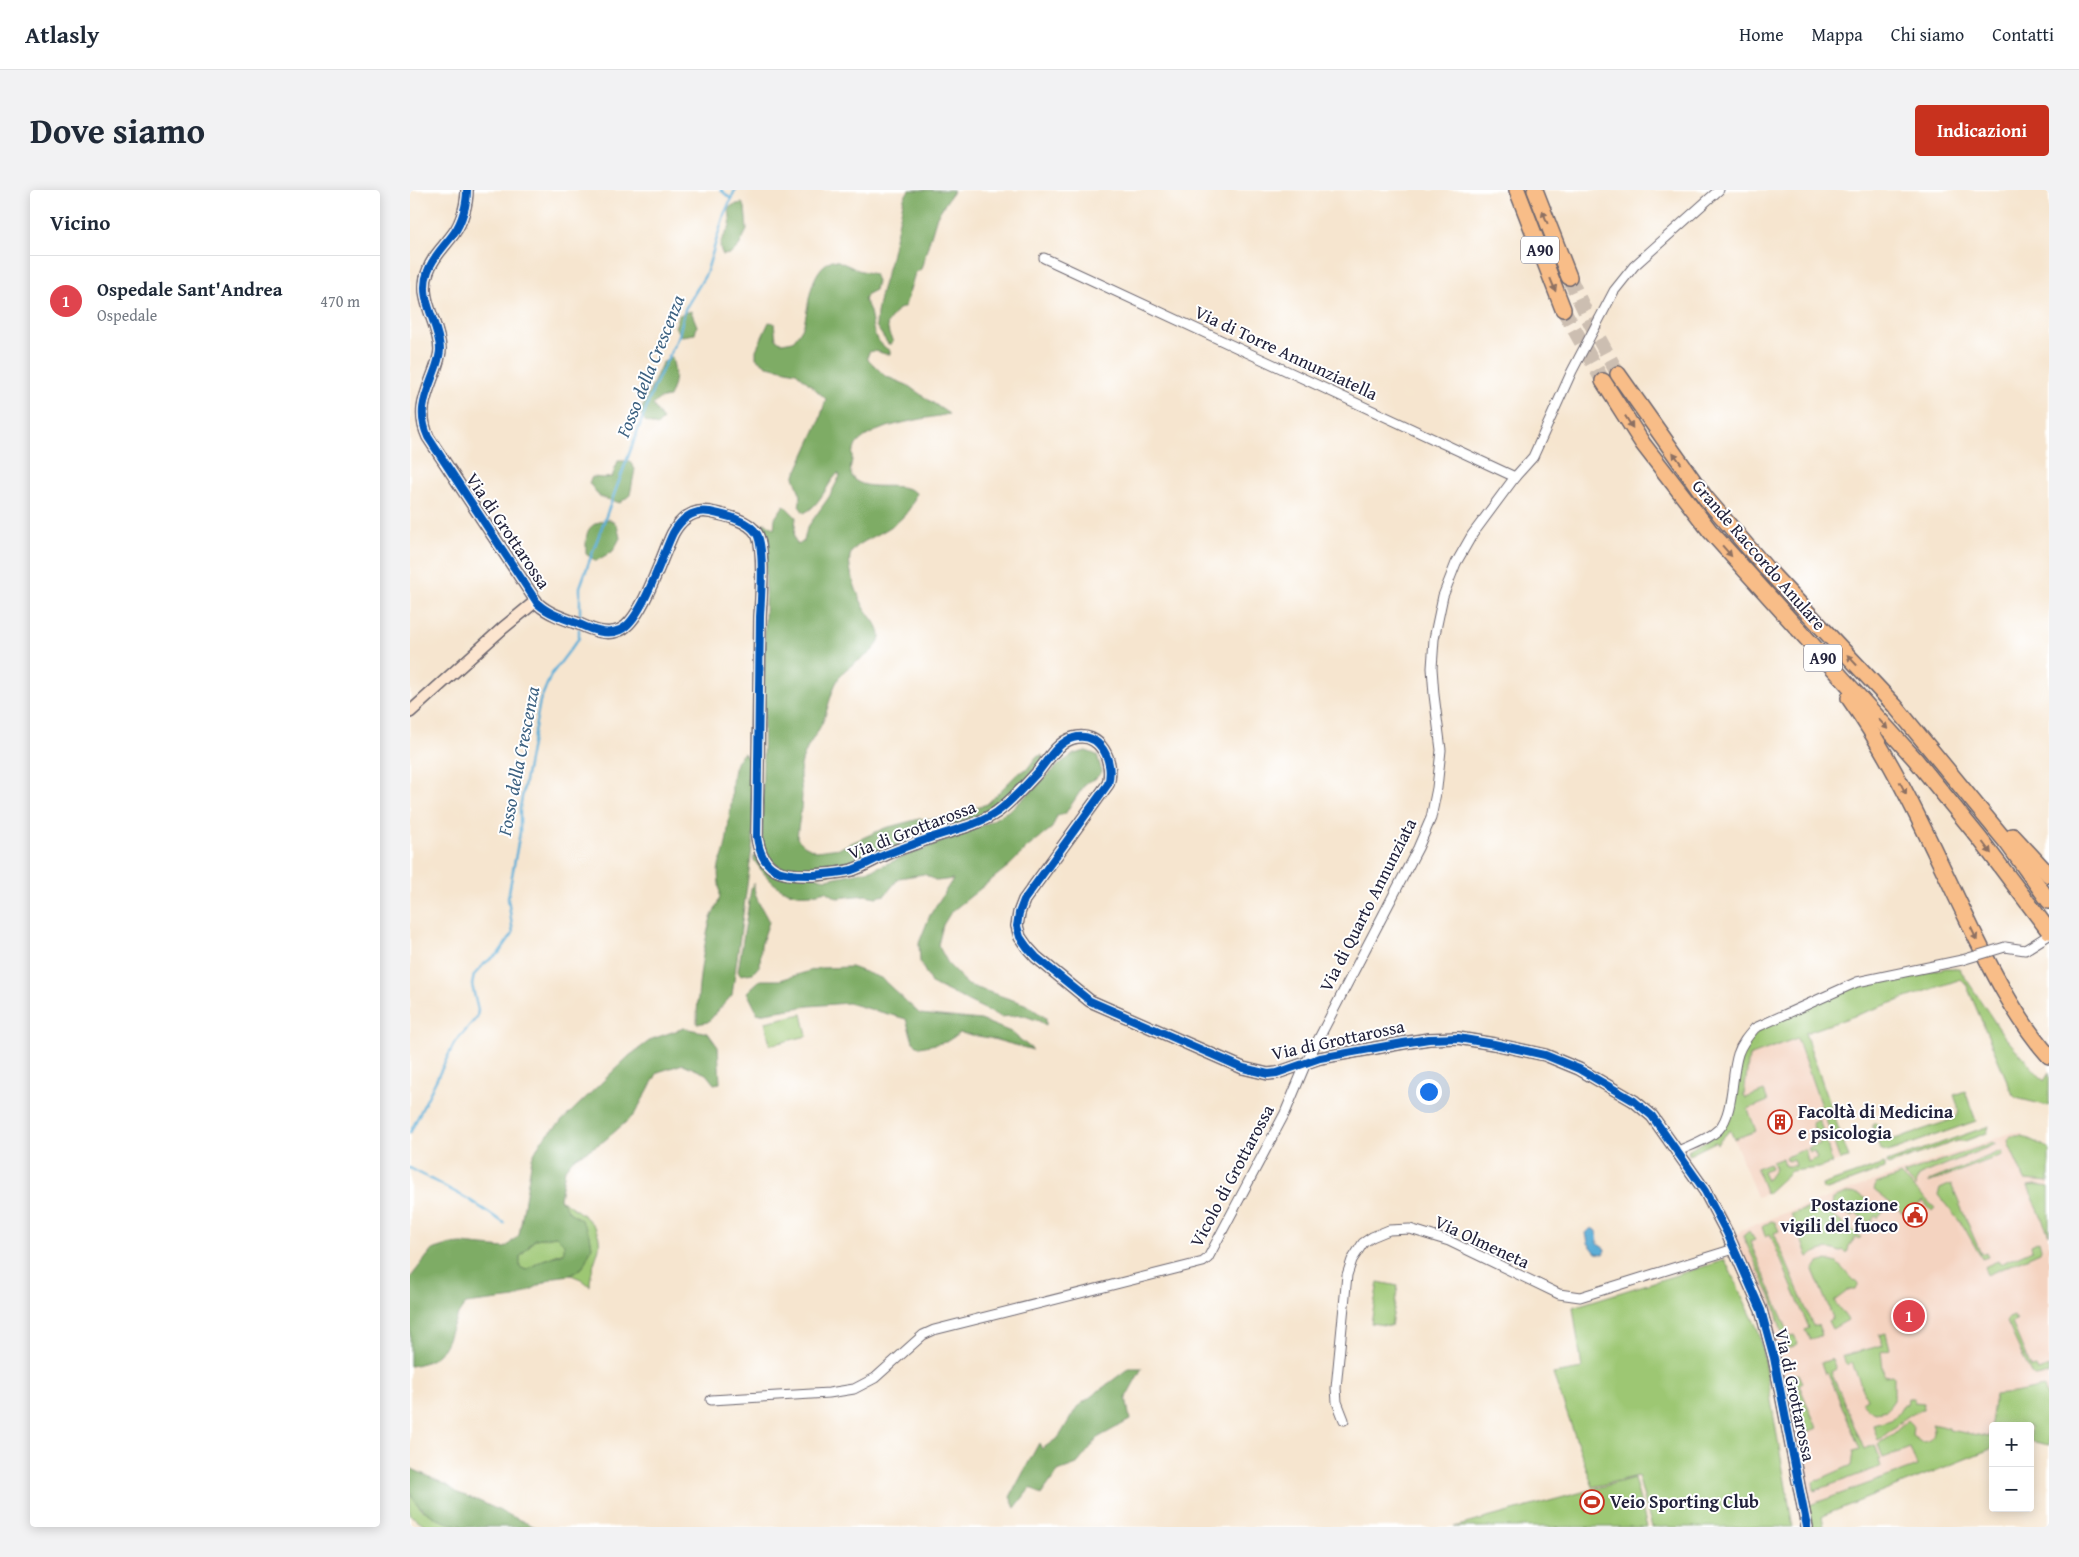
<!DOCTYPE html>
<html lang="it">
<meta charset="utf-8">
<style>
:root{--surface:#fff;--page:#f2f2f3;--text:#1f2937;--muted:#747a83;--line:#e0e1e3;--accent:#c8321e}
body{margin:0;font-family:"Gentium Book Plus",serif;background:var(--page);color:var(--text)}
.controls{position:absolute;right:15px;bottom:15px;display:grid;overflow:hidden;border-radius:5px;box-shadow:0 2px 12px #0003}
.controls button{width:45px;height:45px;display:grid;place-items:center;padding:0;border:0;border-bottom:1px solid var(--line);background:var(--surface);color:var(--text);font:25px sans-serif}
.you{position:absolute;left:1018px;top:901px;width:18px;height:18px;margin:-12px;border:4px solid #fff;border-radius:50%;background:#1a73e8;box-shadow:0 0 0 8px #1a73e833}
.badge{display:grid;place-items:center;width:32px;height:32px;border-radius:50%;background:var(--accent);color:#fff;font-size:16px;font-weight:700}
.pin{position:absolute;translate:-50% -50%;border:2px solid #fff;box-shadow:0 1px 5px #0006}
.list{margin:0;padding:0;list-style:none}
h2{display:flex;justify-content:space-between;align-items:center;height:65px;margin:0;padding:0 20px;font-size:21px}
h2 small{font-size:16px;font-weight:400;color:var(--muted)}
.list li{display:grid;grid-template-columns:32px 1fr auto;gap:15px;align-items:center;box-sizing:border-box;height:90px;padding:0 20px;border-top:1px solid var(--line)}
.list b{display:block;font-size:19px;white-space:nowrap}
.list p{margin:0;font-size:16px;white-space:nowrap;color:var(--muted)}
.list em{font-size:16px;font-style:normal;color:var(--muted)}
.map{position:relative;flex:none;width:1639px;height:1337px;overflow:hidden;border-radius:5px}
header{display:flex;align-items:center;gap:30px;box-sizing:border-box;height:70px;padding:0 25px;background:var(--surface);border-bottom:1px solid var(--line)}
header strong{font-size:24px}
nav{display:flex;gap:28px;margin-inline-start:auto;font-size:18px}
.intro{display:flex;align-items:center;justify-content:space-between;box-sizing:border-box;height:120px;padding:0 30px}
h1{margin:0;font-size:35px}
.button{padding:12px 22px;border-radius:5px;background:var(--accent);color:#fff;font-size:18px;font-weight:700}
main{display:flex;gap:30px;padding:0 30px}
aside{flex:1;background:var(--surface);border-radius:5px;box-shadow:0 2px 12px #0003}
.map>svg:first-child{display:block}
.built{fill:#f4d3c0}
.green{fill:#9dc773;stroke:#607457}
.forest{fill:#7eac65;stroke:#506750;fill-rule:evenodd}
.water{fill:#5caed7;stroke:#3f6889}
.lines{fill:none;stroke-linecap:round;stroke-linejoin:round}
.stream{stroke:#5caed7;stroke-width:2.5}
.highway-tunnel{stroke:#ccbeb1;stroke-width:15;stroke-dasharray:15 8;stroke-linecap:butt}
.street-casing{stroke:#6c666f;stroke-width:11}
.secondary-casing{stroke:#6c666f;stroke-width:14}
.highway-casing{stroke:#6c666f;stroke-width:18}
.street{stroke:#fff;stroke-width:9}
.secondary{stroke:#fce5cf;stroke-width:11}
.highway{stroke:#f8bd88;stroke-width:15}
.street-bridge-casing{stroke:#6c666f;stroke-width:11;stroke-linecap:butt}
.street-bridge{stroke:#fff;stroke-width:9}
.cycleway-casing{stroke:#fff;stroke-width:11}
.cycleway{stroke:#0057b8;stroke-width:8}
.oneway{fill:#8d7062}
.labels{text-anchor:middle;stroke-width:4;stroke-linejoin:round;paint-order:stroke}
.shield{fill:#fff;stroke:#646476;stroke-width:1}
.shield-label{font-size:16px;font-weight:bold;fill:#22223b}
.street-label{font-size:18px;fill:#22223b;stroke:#fff}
.poi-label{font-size:18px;font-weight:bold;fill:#22223b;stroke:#fff;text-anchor:start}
.water-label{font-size:19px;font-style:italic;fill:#3c6181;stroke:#fff}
</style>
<header>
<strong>Atlasly</strong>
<nav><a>Home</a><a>Mappa</a><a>Chi siamo</a><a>Contatti</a></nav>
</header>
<div class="intro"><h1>Dove siamo</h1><a class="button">Indicazioni</a></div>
<main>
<aside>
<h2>Vicino<small></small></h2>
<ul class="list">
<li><span class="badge" style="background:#e0444e">1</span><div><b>Ospedale Sant'Andrea</b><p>Ospedale</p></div><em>470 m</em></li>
</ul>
</aside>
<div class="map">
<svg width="1639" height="1337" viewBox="0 0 1639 1337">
<rect width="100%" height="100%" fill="#fff"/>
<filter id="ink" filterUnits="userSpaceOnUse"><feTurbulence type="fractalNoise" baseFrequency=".02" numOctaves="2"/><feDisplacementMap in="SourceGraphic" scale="10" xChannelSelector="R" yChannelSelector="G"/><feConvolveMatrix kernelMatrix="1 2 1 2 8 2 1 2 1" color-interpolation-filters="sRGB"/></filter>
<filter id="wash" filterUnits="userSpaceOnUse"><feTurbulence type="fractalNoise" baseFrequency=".0096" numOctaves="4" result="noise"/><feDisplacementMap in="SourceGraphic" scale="20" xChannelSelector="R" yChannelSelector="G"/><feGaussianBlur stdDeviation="1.12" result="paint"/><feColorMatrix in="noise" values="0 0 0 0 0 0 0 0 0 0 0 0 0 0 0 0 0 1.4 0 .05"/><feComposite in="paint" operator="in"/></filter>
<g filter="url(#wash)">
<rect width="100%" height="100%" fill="#f6e5cf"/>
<!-- built -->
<g class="built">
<polygon points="1387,848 1430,970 1409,978 1381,981 1356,1004 1347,1007 1324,949 1345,941 1334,905 1339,866"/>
<polygon points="1603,942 1613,943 1612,946 1604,945 1615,990 1639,992 1639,1228 1583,1236 1583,1248 1397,1316 1361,1134 1356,1118 1324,1050 1331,1040 1377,1022"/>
</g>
<!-- green -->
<g class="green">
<polygon points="1536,778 1549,778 1594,846 1634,891 1639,883 1639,916 1606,908 1603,905 1556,794 1551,789 1395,843 1439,968 1430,970 1387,848 1339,866 1334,905 1336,908 1354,901 1358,911 1338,919 1346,941 1324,949 1320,940 1307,954 1305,952 1279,965 1278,961 1311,942 1332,861 1350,837 1450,794"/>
<polygon points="392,824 397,846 360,855 355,832"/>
<path d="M1555 901 1566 931 1478 962 1470 959 1462 935 1466 933 1472 948 1479 951 1544 929C1552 922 1547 914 1544 905Z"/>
<polygon points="1409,930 1416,950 1422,973 1409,978 1381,981 1356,1004 1346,978 1359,973 1361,978 1353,981 1357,990 1365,979 1362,972 1373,968 1375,976 1385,976 1383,969 1378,971 1376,967 1395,959 1398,972 1407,968 1404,961 1400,962 1398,958 1410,954 1402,933"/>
<polygon points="1579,936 1577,943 1555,951 1547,951 1478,975 1477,972"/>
<polygon points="1601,946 1612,946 1639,958 1639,992 1615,990 1599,955 1598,950"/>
<polygon points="1582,953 1586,954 1510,985 1507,990 1506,997 1493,984"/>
<polygon points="1591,961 1593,962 1592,965 1518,993 1519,991"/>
<polygon points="1474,974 1474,979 1417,1000 1413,999 1412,995"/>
<polygon points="1491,985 1525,1018 1522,1021 1513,1011 1506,1017 1503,1015 1494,1024 1464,1000 1466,994"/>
<polygon points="1541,994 1571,1064 1576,1062 1578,1067 1572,1069 1554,1037 1528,1005 1530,999"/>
<polygon points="1625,995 1639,997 1639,1045 1618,996"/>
<polygon points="1439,1003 1448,1004 1474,1021 1468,1028 1465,1026 1459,1033 1446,1023 1442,1027 1422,1015 1423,1009"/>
<path d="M150 1009C168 1022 196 1035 188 1062 184 1074 180 1083 180 1096L171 1089 161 1085 173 1077 171 1030 159 1022Z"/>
<path d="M1399 1018C1417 1018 1437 1037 1451 1047L1449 1049 1446 1047 1439 1056 1437 1064 1433 1060 1430 1062C1418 1056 1408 1061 1398 1067L1381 1024Z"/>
<polygon points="1361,1031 1365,1032 1369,1041 1364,1043 1403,1136 1408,1135 1412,1145 1400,1150 1395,1140 1399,1138 1360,1044 1355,1046 1352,1037"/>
<polygon points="1339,1041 1345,1050 1340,1052 1380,1146 1384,1145 1388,1154 1380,1158 1376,1157 1363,1111 1333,1046"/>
<polygon points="147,1046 155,1054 154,1062 133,1070 116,1080 109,1077 110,1067 125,1049"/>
<polygon points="1629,1051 1631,1059 1630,1062 1577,1085 1574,1077 1588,1071 1590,1074 1622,1060 1621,1055"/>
<polygon points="1315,1070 1349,1142 1383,1337 1242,1337 1228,1286 1183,1297 1143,1184 1172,1179 1163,1117"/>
<polygon points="1417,1070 1427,1073 1449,1095 1445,1099 1440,1099 1424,1111 1438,1130 1422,1139 1418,1131 1423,1128 1403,1080 1409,1073"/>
<polygon points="968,1092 988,1096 981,1136 961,1133"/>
<polygon points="1604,1126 1607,1131 1602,1133 1621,1178 1626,1177 1628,1181 1639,1177 1639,1184 1627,1187 1621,1184 1597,1132 1599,1128"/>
<polygon points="1476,1143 1480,1159 1471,1162 1474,1186 1483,1185 1484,1187 1484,1210 1477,1220 1465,1222 1457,1219 1452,1212 1457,1209 1442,1173 1436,1175 1433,1166 1473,1155 1469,1145"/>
<polygon points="1422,1169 1426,1179 1421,1182 1454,1259 1465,1255 1470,1269 1468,1270 1470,1277 1404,1301 1403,1292 1442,1275 1444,1261 1450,1259 1418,1183 1415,1184 1411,1173"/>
<polygon points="1388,1184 1392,1193 1389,1195 1407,1238 1393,1244 1381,1186"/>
<path d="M1634 1197 1637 1207 1639 1206V1255L1620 1251V1236H1583V1258L1412 1326 1414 1337H1402L1397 1316 1507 1276 1500 1258 1473 1268 1468 1254 1483 1244 1498 1230 1503 1235 1502 1246 1511 1252C1522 1252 1527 1244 1522 1234L1539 1238V1240L1579 1247 1585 1205 1604 1203Z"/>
<path d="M1498 1208H1504V1212L1514 1213 1513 1220C1498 1221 1482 1241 1468 1250L1463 1235 1481 1230 1488 1224 1494 1214H1497Z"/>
<polygon points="1224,1288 1237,1337 1044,1337"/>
<polygon points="0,1304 12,1320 49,1334 53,1337 17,1336 0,1325"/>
</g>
<!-- forest -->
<g class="forest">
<polygon points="499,0 544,0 527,26 511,79 505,83 495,116 486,121 477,134 479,144 483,152 481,154 478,154 466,136 467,123 471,102 480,72 494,8"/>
<path d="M332 13 335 17 337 40 329 56 321 64 313 65C305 50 316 48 320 35 321 30 319 23 319 18L323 15Z"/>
<path d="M422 70 428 71 448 80 464 84 467 91 465 100 457 104 454 110C468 128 454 144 480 161V164C472 165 467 159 459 162L457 168 475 186 497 195 539 224C517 229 453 235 444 259 442 262 442 267 442 270 440 278 439 286 446 291 463 302 489 290 506 303 497 344 445 346 440 366 437 379 448 406 454 417 458 426 471 437 470 447 466 467 440 471 430 486 422 498 419 515 414 529 409 542 399 552 394 565 387 586 391 587 392 606 392 620 388 634 387 648L394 655 406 661 430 658 475 638 509 629 535 628 577 614 606 585 618 578 626 567 632 565 633 568 616 591 589 618 564 632 417 685 376 680 359 670 354 661 352 645 356 359V350L350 334 356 333 364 339 365 328 374 315 386 327 384 348 388 355 394 351 397 338 419 307 430 286 428 283C416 295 410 316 394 323L389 316 391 306 384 287 409 232 416 209 386 182 357 176 346 168V160L359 132 364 133 366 149 372 153 383 151C387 146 392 140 394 134 400 112 399 81 422 70Z"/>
<polygon points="281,121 287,136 285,144 272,146 265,137 269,125"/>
<path d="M262 167C266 184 266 191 259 207L249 209 243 215 253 230 247 236 236 232 230 223 252 173Z"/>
<polygon points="208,271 219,271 225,279 220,305 210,313 190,307 179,293 182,287 194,288 202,287"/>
<path d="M199 329 207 335 210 348 203 361 186 371 176 364C176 341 175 335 199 329Z"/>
<path d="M676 561 687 565 692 582 685 589 676 593 655 624 647 626 642 638 618 657 600 675 541 722 533 735 528 755 539 775 558 795 615 814 636 828V835L629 831 612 825 591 827 521 793 510 772 509 753 520 725 543 689 527 691 514 684 489 688 475 705 466 707 456 705 427 708 416 701C380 711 364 699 344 670V666H349L353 676 416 689 461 680 576 634 603 618 652 572 664 564Z"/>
<path d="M334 563 343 577V651L322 805 298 832 287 834C287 800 292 764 300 731 302 724 307 717 309 710 312 701 306 687 309 676 309 672 312 669 313 665 318 650 318 632 321 616 323 598 319 574 334 563Z"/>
<path d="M344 693C343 707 353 719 359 732L351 755 350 775 343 783 330 785 328 781 341 699Z"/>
<polygon points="441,777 471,788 510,824 571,830 601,842 623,860 579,848 550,843 536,852 510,857 503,852 496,829 438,813 399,816 348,824 337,802 350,790 370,790 410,778"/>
<path d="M274 838 298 843 308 857 310 893 304 894 296 884 273 874 248 882 224 925 194 951 163 969 155 979 150 1009 159 1022 171 1030 180 1045 182 1057 173 1077 161 1085 145 1087 105 1108 56 1114C32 1140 47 1169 0 1176V1088L22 1060 38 1055 52 1054 95 1058 109 1045 122 968 131 951 219 866 242 849ZM146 1046 154 1054V1063L133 1070 116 1080 110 1077V1067L125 1049Z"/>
<polygon points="719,1178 732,1178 716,1207 720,1230 689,1247 667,1274 648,1281 631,1305 621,1297 605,1318 600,1307 629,1253 632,1259 649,1247 667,1217"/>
<path d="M0 1278 37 1295 48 1303 69 1311 125 1337H53L49 1334C34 1336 8 1319 1 1305 0 1298 0 1286 0 1278Z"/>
</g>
<!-- water -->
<polygon class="water" points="1181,1038 1187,1041 1188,1054 1195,1059 1194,1064 1186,1063 1178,1053 1176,1043"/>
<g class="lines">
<!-- stream -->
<g class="stream">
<polyline points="311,0 321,9"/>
<polyline points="170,431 170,397 183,361 244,197 269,145 275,119 296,84 314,25 325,0"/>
<polyline points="0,943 44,854 67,827 68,820 62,795 64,785 75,773 89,763 103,743 98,708 110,642 110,618 130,511 141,485 169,448 169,439"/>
<polyline points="0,978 58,1009 94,1033"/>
</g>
</g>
</g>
<g filter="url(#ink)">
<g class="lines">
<!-- highway-tunnel -->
<g class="highway-tunnel">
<polyline points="1159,87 1181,134 1208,184"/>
<polyline points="1153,119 1193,191"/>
</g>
<!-- street casing -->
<g class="street-casing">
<g id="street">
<polyline points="634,68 1105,287"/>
<polyline points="1595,757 1615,760 1639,745"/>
<path d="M1268 961C1281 955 1298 950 1309 939 1324 923 1321 885 1328 864 1331 854 1338 846 1345 838L1447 792 1552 770"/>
<polyline points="301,1210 419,1203 444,1199 465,1188 513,1145 524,1140 793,1072 798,1068 875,923 896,873 1008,658 1021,628 1027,598 1031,560 1024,505 1022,478 1024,449 1033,406 1046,373 1062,345 1105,287 1123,267 1162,181 1204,101 1224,76 1309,0"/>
<polyline points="934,1230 927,1212 926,1198 937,1085 942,1070 953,1053 962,1047 979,1040 1000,1039 1039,1051 1149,1104 1170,1107 1324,1059"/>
</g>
</g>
<!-- secondary casing -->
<g class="secondary-casing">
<g id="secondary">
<path d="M57 0C57 14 52 32 44 43 35 56 23 66 18 81 7 109 29 132 30 159 30 165 28 171 26 177 17 203 6 220 18 247L128 414C139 424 155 429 169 434 182 440 197 446 210 440 232 431 252 365 263 343 271 329 283 319 300 322 314 325 339 330 347 344 355 359 351 408 350 427 349 500 348 574 347 647 352 683 372 686 404 685 417 684 430 683 442 680 454 676 465 669 477 664 489 659 501 655 512 651 537 641 565 637 587 622 602 611 615 596 628 582 637 571 648 552 663 548 690 540 705 572 698 594L614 710 609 723 607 736 610 747 617 757 626 767 680 811 833 878 858 884 867 883 910 868 993 853 1019 849 1048 848 1084 854 1135 865 1169 879 1224 911 1242 926 1295 1001 1317 1043 1351 1120 1364 1168 1397 1337"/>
<polyline points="0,522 93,438 126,411"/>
</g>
</g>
<!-- highway casing -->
<g class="highway-casing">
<g id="highway">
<polyline points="1107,0 1153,119"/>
<polyline points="1125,0 1159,87"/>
<polyline points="1208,184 1295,307 1356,378 1485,516 1598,654 1639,711"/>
<polyline points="1193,191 1233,254 1300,341 1505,569 1570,649 1639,741"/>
<path d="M1439 508C1487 576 1521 655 1557 729 1579 775 1605 828 1639 866"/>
<polyline points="1603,646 1639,685"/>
</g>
</g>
<!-- street -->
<use href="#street" class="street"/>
<!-- secondary -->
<use href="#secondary" class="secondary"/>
<!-- highway -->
<use href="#highway" class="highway"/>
<!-- street-bridge casing -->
<g class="street-bridge-casing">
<polyline id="street-bridge" points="1552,770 1595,757"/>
</g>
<!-- street-bridge -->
<use href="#street-bridge" class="street-bridge"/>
<!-- cycleway casing -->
<g class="cycleway-casing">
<path id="cycleway" d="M57 0C57 14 52 32 44 43 35 56 23 66 18 81 7 109 29 132 30 159 30 165 28 171 26 177 17 203 6 220 18 247L128 414C139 424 155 429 169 434 182 440 197 446 210 440 232 431 252 365 263 343 271 329 283 319 300 322 314 325 339 330 347 344 355 359 351 408 350 427 349 500 348 574 347 647 352 683 372 686 404 685 417 684 430 683 442 680 454 676 465 669 477 664 489 659 501 655 512 651 537 641 565 637 587 622 602 611 615 596 628 582 637 571 648 552 663 548 690 540 705 572 698 594L614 710 609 723 607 736 610 747 617 757 626 767 680 811 833 878 858 884 867 883 910 868 993 853 1019 849 1048 848 1084 854 1135 865 1169 879 1224 911 1242 926 1295 1001 1317 1043 1351 1120 1364 1168 1397 1337"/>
</g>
<!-- cycleway -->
<use href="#cycleway" class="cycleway"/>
</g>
<!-- one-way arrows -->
<defs><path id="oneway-solid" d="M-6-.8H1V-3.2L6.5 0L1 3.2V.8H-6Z" transform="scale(1.25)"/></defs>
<g class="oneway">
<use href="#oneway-solid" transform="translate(1135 27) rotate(-111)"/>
<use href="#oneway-solid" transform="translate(1143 95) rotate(68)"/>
<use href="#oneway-solid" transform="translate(1219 232) rotate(58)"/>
<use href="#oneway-solid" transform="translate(1267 268) rotate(-126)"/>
<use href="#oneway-solid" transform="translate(1317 361) rotate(49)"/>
<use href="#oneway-solid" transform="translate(1442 470) rotate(-133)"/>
<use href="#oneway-solid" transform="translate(1473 534) rotate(48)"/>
<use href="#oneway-solid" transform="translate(1493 598) rotate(62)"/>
<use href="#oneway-solid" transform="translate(1577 658) rotate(53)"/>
<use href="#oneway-solid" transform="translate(1564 744) rotate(64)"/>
</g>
</g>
<!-- icons -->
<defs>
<g id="building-ring" transform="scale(1.25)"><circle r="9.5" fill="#fff" stroke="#c8321e" stroke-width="1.5"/><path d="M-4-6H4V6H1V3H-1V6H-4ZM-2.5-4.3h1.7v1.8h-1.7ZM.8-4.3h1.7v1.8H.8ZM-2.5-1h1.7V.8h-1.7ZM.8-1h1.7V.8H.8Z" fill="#c8321e"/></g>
<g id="civic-ring" transform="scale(1.25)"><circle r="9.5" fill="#fff" stroke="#c8321e" stroke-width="1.5"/><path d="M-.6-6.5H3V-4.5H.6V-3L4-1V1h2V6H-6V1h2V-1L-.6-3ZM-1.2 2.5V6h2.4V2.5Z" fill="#c8321e"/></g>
<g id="stadium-ring" transform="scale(1.25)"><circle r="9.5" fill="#fff" stroke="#c8321e" stroke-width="1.5"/><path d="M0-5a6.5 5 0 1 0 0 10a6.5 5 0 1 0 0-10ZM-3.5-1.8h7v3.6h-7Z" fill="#c8321e"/></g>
</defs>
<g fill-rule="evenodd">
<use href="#building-ring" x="1370" y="932"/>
<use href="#civic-ring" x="1505" y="1025"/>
<use href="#stadium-ring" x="1182" y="1312"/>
</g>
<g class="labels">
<!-- shield labels -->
<g class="shield">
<rect x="1111" y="46.5" width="38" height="27" rx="4"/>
<rect x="1394" y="454.5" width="38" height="27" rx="4"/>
</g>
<g class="shield-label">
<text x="1130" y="66">A90</text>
<text x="1413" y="474">A90</text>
</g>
<!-- street labels -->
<g class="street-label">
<text transform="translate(876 163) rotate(25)" y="6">Via di Torre Annunziatella</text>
<text transform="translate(98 341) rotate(56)" y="6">Via di Grottarossa</text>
<text transform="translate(1349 365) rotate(49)" y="6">Grande Raccordo Anulare</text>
<text transform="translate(502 640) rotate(-21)" y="6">Via di Grottarossa</text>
<text transform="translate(958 715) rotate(-63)" y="6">Via di Quarto Annunziata</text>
<text transform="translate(928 850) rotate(-12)" y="6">Via di Grottarossa</text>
<text transform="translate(822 986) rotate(-62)" y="6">Vicolo di Grottarossa</text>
<text transform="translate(1072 1052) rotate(25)" y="6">Via Olmeneta</text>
<text transform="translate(1385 1205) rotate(78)" y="6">Via di Grottarossa</text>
</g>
<!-- poi labels -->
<g class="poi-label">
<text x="1388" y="928">Facoltà di Medicina<tspan x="1388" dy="21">e psicologia</tspan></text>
<text x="1488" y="1021" text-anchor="end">Postazione<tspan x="1488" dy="21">vigili del fuoco</tspan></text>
<text x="1200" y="1318">Veio Sporting Club</text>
</g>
<!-- water labels -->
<g class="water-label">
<text transform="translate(240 176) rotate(-68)" y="7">Fosso della Crescenza</text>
<text transform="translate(108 571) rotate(-79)" y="7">Fosso della Crescenza</text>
</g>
</g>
</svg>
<div class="controls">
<button>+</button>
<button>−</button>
</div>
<div class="you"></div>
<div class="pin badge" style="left:1499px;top:1126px;background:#e0444e">1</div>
</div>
</main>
